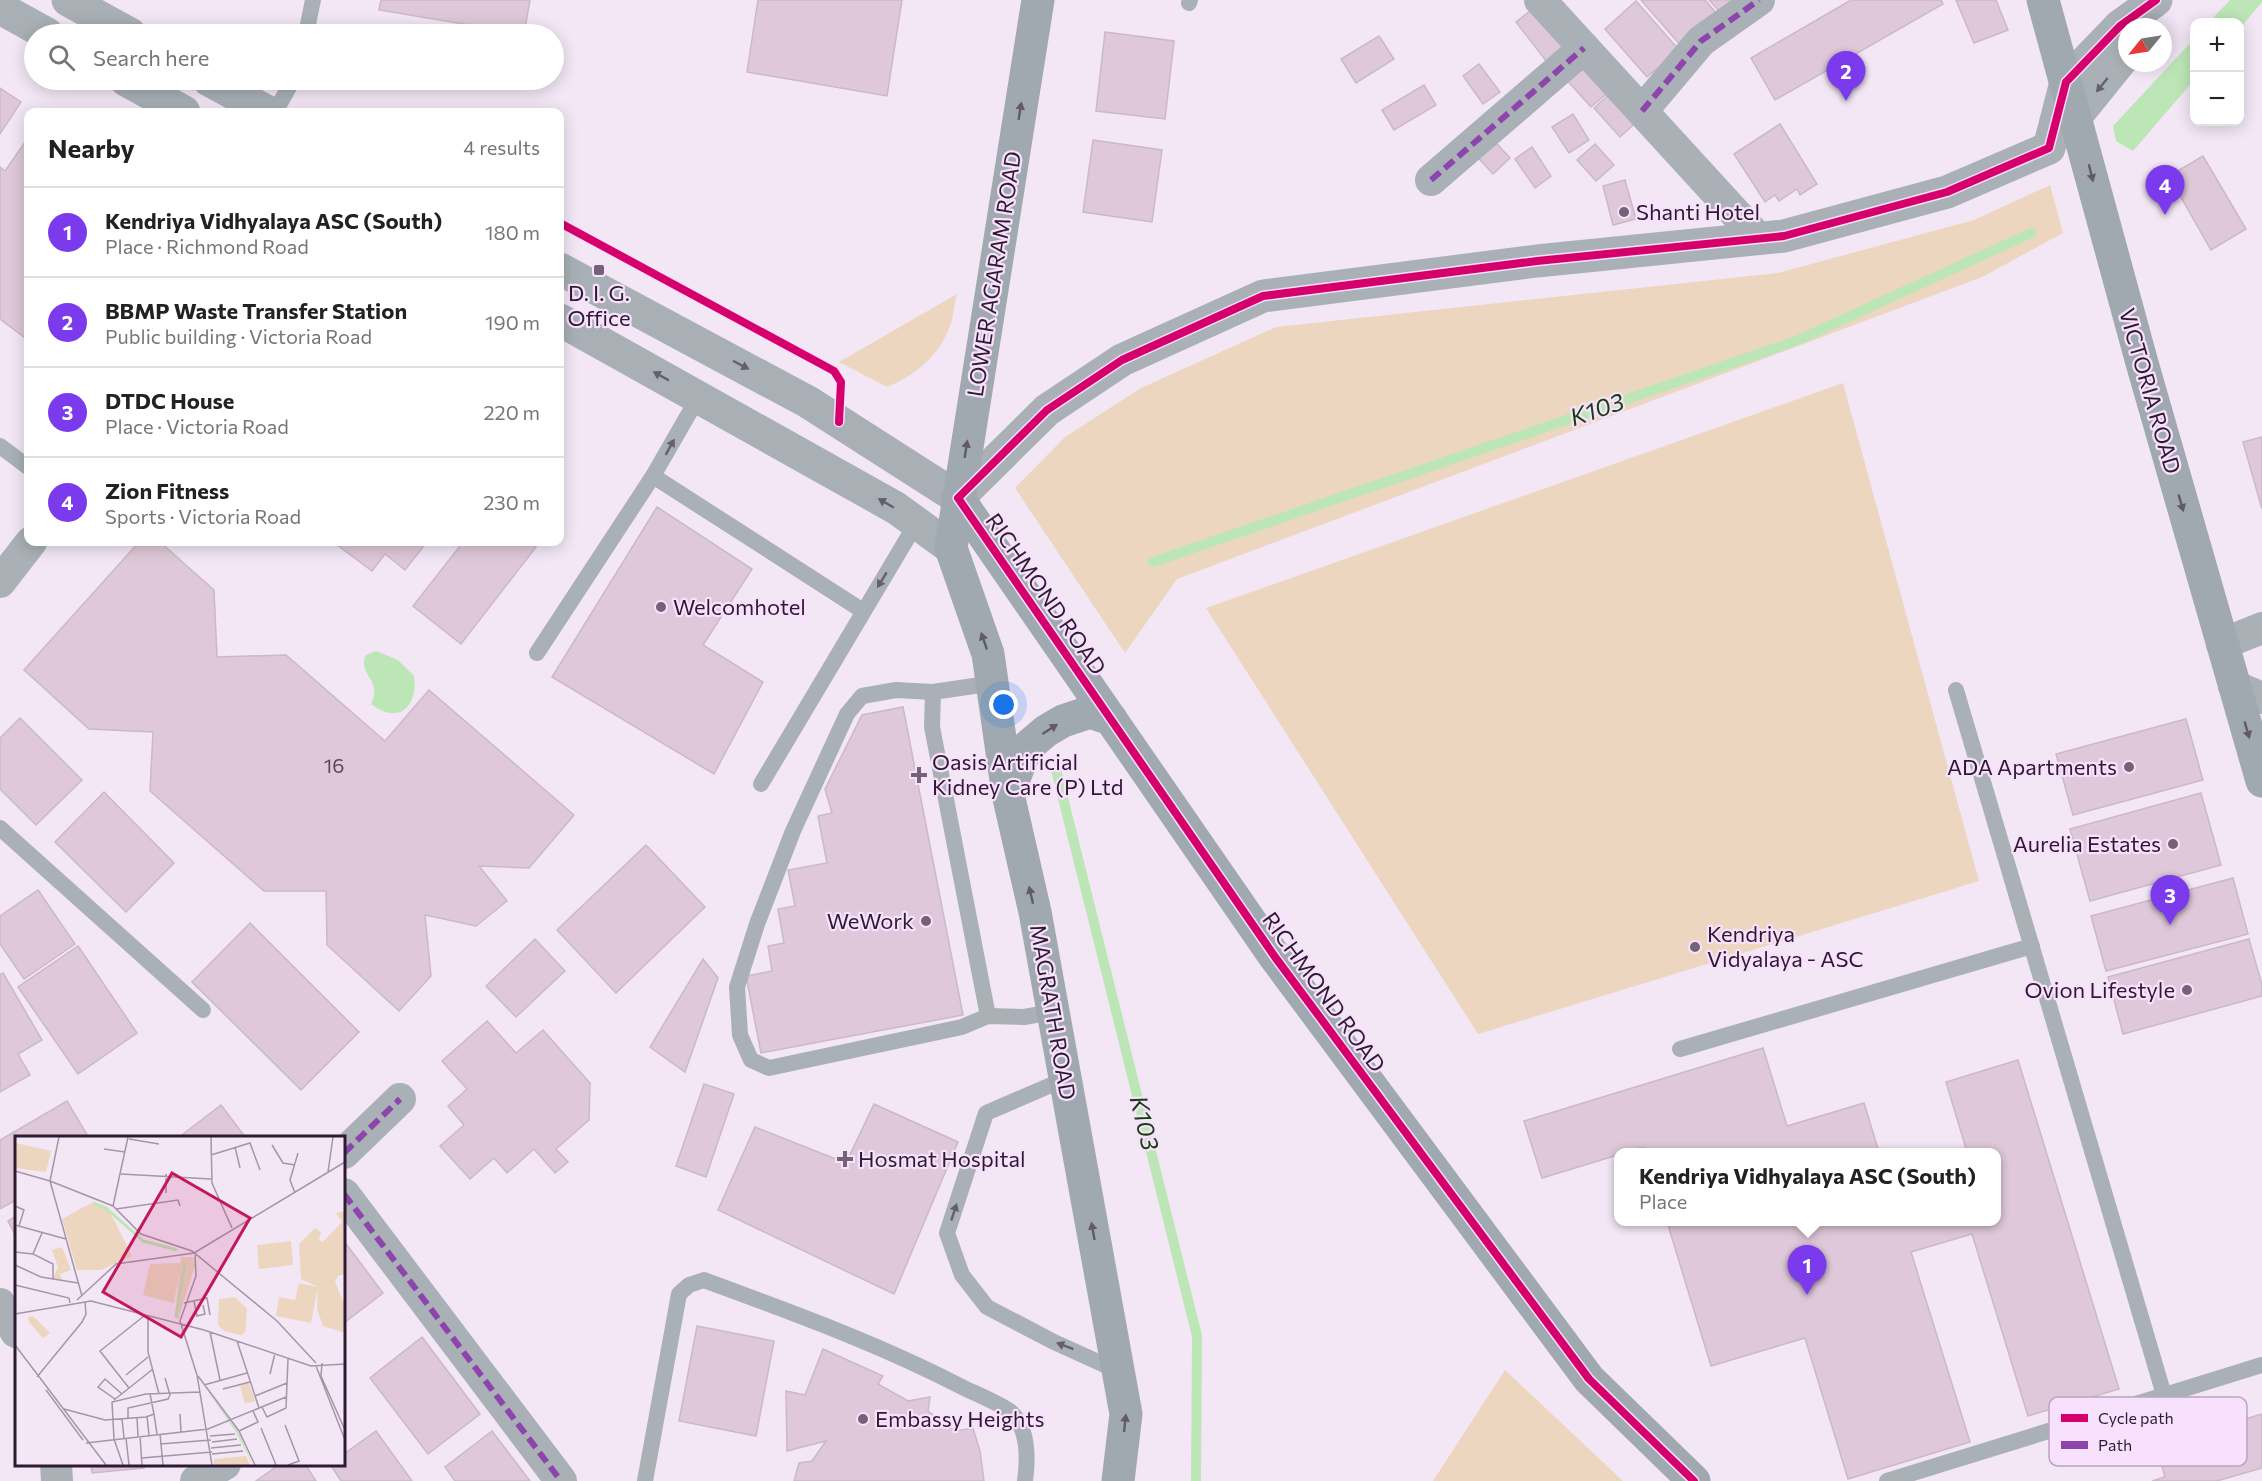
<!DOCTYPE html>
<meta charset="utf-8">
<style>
:root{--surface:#fff;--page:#f6f6f6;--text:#222;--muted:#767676;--line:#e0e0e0;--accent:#7c3aed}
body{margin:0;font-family:Commissioner,sans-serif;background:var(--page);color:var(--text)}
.controls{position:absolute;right:18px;top:18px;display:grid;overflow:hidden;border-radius:12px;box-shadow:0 3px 15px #0003}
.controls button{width:54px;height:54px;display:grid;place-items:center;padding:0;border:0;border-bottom:2px solid var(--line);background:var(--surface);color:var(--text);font:30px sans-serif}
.compass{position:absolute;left:2118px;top:18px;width:54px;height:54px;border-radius:50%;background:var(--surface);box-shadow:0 3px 15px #0003;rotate:240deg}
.you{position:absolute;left:1004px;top:705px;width:21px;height:21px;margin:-15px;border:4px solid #fff;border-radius:50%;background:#1a73e8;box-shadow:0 0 0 9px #1a73e833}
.badge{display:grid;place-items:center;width:39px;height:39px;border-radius:50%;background:var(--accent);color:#fff;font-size:20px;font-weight:700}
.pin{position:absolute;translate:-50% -50px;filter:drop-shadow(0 2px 3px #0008)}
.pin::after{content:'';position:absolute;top:32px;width:21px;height:18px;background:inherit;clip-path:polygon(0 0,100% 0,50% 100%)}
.popup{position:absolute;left:1614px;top:1148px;width:387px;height:78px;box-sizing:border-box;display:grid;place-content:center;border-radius:12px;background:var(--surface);filter:drop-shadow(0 2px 4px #0005);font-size:20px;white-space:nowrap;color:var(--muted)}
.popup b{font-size:22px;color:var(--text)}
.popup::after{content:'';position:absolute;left:50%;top:100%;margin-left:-12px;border:12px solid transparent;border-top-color:var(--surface)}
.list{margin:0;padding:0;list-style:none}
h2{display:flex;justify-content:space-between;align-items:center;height:78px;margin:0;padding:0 24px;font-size:26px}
h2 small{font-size:20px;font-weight:400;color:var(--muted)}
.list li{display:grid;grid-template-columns:39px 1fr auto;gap:18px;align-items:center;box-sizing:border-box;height:90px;padding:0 24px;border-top:2px solid var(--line)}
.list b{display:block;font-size:22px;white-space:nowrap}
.list p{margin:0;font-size:20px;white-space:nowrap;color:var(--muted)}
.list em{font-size:20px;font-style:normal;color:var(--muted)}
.icon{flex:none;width:33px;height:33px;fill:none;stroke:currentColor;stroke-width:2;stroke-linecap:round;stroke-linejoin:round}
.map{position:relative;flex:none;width:2262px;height:1481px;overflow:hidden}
.search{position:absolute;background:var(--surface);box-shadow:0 3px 15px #0003;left:24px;top:24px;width:540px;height:66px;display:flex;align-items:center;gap:15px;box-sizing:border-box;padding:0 21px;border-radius:33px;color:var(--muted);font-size:22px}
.panel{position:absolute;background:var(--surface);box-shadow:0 3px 15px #0003;left:24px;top:108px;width:540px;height:438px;border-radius:12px}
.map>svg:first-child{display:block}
.green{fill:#ecd6c0}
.water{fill:#bde6b6}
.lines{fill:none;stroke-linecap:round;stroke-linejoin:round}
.stream{stroke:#bde6b6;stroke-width:10}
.building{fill:#dec8d9;stroke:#cbb8c8;stroke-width:1.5}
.service{stroke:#a9b1b6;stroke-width:16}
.minor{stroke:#a9b1b6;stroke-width:32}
.tertiary{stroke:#a9b1b6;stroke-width:33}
.secondary{stroke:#a8b0b6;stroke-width:33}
.primary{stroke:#a1a9b0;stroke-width:33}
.quiet{stroke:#8e44ad;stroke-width:6;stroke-dasharray:12 6;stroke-linecap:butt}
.cycleway-casing{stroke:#f7e1fc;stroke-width:11}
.cycleway{stroke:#d6006c;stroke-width:8}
.oneway{fill:#665e6e}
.oneway2{fill:#625a6b}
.oneway3{fill:#655e6e}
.poi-dot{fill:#746277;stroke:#f7e1fc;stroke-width:2}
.labels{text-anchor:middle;stroke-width:4.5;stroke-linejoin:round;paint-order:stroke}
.number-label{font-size:20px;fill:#5b465c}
.poi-label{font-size:22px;fill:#2f1a33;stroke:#f7e1fc;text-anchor:start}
.street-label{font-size:22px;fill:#2f1a33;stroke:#f7e1fc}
.water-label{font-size:24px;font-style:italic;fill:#17400e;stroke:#f7e1fc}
.inset-river{fill:none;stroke:#bde6b6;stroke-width:3}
.inset-road{fill:none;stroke:#a595a8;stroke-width:1.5}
.view{fill:#c2185b;fill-opacity:0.15;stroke:#c2185b;stroke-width:3}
.inset-edge{fill:none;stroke:#2f1a33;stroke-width:3}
.key{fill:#f7e1fc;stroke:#bba5c0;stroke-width:1.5}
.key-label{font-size:16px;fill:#2f1a33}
</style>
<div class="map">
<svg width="2262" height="1481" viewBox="0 0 2262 1481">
<rect width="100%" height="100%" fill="#f3e7f6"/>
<!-- green -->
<g class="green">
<polygon points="2050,185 2063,233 1982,277 1177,579 1125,653 1015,488 1065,437 1141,388 1276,327 1778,273 1974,220"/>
<path d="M957 294C954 304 954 316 950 326 939 356 915 376 887 387L839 362Z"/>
<polygon points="1843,383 1979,881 1478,1034 1206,608"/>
<polygon points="1505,1370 1623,1481 1433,1481"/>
</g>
<!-- water -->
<g class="water">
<polygon points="2230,0 2262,0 2262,2 2240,28 2240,22 2209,22"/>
<polygon points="2194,39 2194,80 2133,151 2116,141 2113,126"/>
<path d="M376 651 398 660 414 676C418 708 398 725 371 704 384 681 356 673 366 655Z"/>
</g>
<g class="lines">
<!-- stream -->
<g class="stream">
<polyline points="1153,562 1796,341 2031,233"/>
<polyline points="1056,770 1197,1336 1196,1481"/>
</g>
</g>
<!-- building -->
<g class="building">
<polygon points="381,0 530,0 524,34 379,10"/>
<polygon points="758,0 902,0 887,96 747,72"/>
<polygon points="1641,0 1705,0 1718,15 1682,47"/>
<polygon points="1709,0 1734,0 1721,13"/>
<polygon points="1851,0 1941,0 1943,4 1775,100 1751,58"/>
<polygon points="1956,0 1996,0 2008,30 1974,43"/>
<polygon points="1636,1 1679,50 1647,77 1605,29"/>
<polygon points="1540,3 1575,46 1550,66 1516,22"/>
<polygon points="1105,32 1174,41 1165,119 1096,111"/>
<polygon points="1379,36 1394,59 1356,83 1341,59"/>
<polygon points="1585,61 1611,90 1591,107 1565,78"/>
<polygon points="1479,64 1500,92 1483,104 1463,76"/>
<polygon points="1424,85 1436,105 1394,130 1382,110"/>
<polygon points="0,88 21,102 0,134"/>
<polygon points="1614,90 1640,119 1620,137 1594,108"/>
<polygon points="1573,114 1589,140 1569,153 1552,127"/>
<polygon points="1780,124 1817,184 1800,195 1797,189 1779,201 1775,195 1765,202 1734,154"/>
<polygon points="1488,134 1510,158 1493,174 1471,150"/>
<polygon points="28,138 28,340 0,319 0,167 5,171"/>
<polygon points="1093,140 1162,150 1152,222 1083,212"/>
<polygon points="1595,144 1614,165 1596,181 1577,160"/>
<polygon points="1532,147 1551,176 1535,188 1515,159"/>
<polygon points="2203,156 2246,229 2211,250 2169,176"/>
<polygon points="1625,180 1636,219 1613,225 1603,186"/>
<polygon points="2262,437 2262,509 2243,442"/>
<polygon points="657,507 752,569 703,645 763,682 714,774 552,677"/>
<polygon points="139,542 160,542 214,590 217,657 286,655 385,741 429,690 574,815 529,868 479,866 507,901 476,926 425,915 431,976 399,1011 327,945 326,891 264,891 150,791 153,732 89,729 24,670"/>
<polygon points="333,542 427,542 405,570 385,554 372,571"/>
<polygon points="463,542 528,542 536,547 461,644 413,606"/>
<polygon points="903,707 963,1015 761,1053 746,976 772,971 768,946 784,943 778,909 795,906 788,870 827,863 818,816 832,813 825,789 862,715"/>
<polygon points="20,718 82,780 36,825 0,789 0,738"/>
<polygon points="2186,719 2203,780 2073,815 2056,754"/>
<polygon points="104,792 174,863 126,912 55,842"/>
<polygon points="2201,793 2221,865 2090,901 2070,829"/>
<polygon points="646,845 705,907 616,993 557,930"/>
<polygon points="2233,878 2248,934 2106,971 2091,916"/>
<polygon points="38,890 75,944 24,979 0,944 0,916"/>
<polygon points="250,923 359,1032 301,1090 192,982"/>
<polygon points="535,939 565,971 516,1017 486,986"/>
<polygon points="2249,939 2262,985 2262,996 2123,1034 2108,977"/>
<polygon points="78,946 137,1033 78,1074 18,987"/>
<polygon points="703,959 718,978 685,1072 650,1047"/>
<polygon points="3,973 42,1040 18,1054 30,1075 0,1092 0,975"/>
<polygon points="487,1021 516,1053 543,1030 590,1083 589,1120 556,1149 568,1162 555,1173 534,1149 507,1173 494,1158 470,1179 440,1146 464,1125 448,1106 467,1089 442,1061"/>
<polygon points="1763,1048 1787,1126 1864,1103 1879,1152 1646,1152 1644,1147 1618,1152 1618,1155 1542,1178 1524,1121"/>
<polygon points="2018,1060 2119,1389 2028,1416 1972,1234 1911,1252 1970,1442 1848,1479 1805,1338 1711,1366 1667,1222 1901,1222 1902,1224 1911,1222 1996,1222 1996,1152 1967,1152 1946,1082"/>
<polygon points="704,1084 734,1094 706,1177 676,1166"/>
<polygon points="67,1101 89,1138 16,1138 16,1200 0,1209 0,1140"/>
<polygon points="874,1104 958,1142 894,1294 718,1210 755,1127 846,1163"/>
<polygon points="221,1105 246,1138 178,1138"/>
<polygon points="16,1216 16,1237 8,1221"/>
<polygon points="344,1241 383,1293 344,1323"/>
<polygon points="697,1326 774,1341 756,1436 679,1421"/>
<polygon points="422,1337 480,1414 428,1454 370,1378"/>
<polygon points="823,1349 883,1376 878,1384 908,1401 930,1397 928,1411 955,1431 973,1428 980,1451 984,1481 794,1481 799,1463 812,1461 826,1441 787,1451 786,1391 805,1395"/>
<polygon points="2262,1414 2262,1468 2217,1481 2152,1481 2165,1477 2156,1445"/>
<polygon points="376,1431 412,1481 341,1481 330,1464 344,1464 344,1454"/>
<polygon points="492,1431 530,1481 455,1481 445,1467"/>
<polygon points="91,1464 144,1464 144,1468 92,1473"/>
<polygon points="280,1464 305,1464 316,1481 256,1481"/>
</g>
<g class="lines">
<!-- service -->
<g class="service">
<polyline points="1189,3 1190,0"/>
<polyline points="306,34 313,0"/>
<polyline points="275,112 293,80"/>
<polyline points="0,446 28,467"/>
<polyline points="653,476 863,611"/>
<polyline points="537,653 653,476 699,396"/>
<polyline points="994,683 933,692 896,690 862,696 847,714 793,831 757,924 737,987 740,1035 751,1060 769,1068 962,1027 988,1016 1024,1017 1053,1012"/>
<polyline points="1956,690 2164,1395"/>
<polyline points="933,692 932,727 988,1016"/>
<polyline points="761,784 917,522"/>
<polyline points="0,828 203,1010"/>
<polyline points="1680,1049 2032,946"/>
<polyline points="1065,1079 986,1113 947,1233 962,1275 987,1307 1054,1342 1118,1371"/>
<path d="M645 1481 679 1294 689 1285 704 1280C791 1312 879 1344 962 1387 974 1393 1001 1404 1011 1412 1029 1429 1028 1459 1025 1481"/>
<polyline points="1887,1481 2262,1365"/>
</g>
<!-- minor -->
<g class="minor">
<polyline points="1540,0 1759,239"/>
<polyline points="1642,111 1701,41 1759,0"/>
<polyline points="1431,180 1584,48"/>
<polyline points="0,582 31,542"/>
<polyline points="2222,644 2262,628"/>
<polyline points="2234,686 2262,698"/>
<polyline points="344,1153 400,1099"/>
<polyline points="344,1194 561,1481"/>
<polyline points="0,1304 16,1332"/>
<polyline points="56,1464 57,1481"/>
<polyline points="196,1481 225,1464"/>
</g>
<!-- tertiary -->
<g class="tertiary">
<polyline points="2076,116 2127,53"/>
<polyline points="958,498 1047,410 1122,360 1263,296 1537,261 1784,236 1947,192 2049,148 2066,82 2120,26 2156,0"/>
</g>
<!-- secondary -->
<g class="secondary">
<polyline points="68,0 130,34"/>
<polyline points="0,8 47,34"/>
<polyline points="126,80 184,112"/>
<polyline points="209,80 268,112"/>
<polyline points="560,269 808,402 958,498"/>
<polyline points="560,320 896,508 951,548"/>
</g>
<!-- primary -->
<g class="primary">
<polyline points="1038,0 951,548 988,654 1008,794 1035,912 1126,1414 1118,1481"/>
<polyline points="2043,0 2142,363 2262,781"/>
<polyline points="958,498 1275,957 1589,1379 1694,1481"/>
<polyline points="1010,789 1026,748 1046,731 1063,721 1090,712 1111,719"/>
</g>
<!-- quiet -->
<g class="quiet">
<polyline points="1642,111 1701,41 1759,0"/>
<polyline points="1431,180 1584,48"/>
<polyline points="344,1153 400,1099"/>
<polyline points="344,1194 561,1481"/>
</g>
<!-- cycleway casing -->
<g class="cycleway-casing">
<g id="cycleway">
<polyline points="560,223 834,371 841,382 839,422"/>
<polyline points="1694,1481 1589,1379 1275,957 958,498 1047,410 1122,360 1263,296 1537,261 1784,236 1947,192 2049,148 2066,82 2120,26 2156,0"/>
</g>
</g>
<!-- cycleway -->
<use href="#cycleway" class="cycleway"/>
</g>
<!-- one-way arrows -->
<defs><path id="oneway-solid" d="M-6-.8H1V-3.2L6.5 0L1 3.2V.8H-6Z" transform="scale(1.5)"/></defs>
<g class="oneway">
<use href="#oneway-solid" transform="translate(2102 85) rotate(129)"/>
<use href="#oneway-solid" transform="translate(670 447) rotate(-61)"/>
<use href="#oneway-solid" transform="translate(882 580) rotate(121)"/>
<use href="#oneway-solid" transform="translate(954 1212) rotate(-72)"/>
<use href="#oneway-solid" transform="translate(1065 1346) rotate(-159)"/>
</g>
<g class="oneway2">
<use href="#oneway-solid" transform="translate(1020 111) rotate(-81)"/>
<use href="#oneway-solid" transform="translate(2091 173) rotate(76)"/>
<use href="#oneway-solid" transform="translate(966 449) rotate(-81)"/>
<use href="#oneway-solid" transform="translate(2181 503) rotate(74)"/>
<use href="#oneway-solid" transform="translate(984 641) rotate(-109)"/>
<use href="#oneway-solid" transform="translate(1050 729) rotate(-33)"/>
<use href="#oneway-solid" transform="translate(2247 730) rotate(74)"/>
<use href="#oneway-solid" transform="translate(1031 895) rotate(-103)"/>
<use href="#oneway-solid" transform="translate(1093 1231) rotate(-100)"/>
<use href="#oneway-solid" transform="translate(1125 1423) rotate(-84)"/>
</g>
<g class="oneway3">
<use href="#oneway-solid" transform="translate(741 365) rotate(28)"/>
<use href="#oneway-solid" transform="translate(661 376) rotate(-151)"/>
<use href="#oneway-solid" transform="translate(886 503) rotate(-150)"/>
</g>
<!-- markers -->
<g class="poi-dot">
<circle cx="1624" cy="212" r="6"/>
<rect x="593" y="264" width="12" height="12" rx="3"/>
<circle cx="661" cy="607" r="6"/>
<circle cx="2129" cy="767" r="6"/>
<path d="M916 766h6v6h6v6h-6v6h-6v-6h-6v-6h6z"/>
<circle cx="2173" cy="844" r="6"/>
<circle cx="926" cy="921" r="6"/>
<circle cx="1695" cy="947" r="6"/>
<circle cx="2187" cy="990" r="6"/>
<path d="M842 1150h6v6h6v6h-6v6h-6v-6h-6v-6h6z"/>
<circle cx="863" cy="1419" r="6"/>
</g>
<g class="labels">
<!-- number labels -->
<g class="number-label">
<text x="334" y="773">16</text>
</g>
<!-- poi labels -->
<g class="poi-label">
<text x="1636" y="220">Shanti Hotel</text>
<text x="599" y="301" text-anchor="middle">D. I. G.<tspan x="599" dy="25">Office</tspan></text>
<text x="673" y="615">Welcomhotel</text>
<text x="932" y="770">Oasis Artificial<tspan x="932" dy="25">Kidney Care (P) Ltd</tspan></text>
<text x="2117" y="775" text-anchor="end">ADA Apartments</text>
<text x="2161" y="852" text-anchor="end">Aurelia Estates</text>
<text x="914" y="929" text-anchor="end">WeWork</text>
<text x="1707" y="942">Kendriya<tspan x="1707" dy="25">Vidyalaya - ASC</tspan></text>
<text x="2175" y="998" text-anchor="end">Ovion Lifestyle</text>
<text x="858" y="1167">Hosmat Hospital</text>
<text x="875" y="1427">Embassy Heights</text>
</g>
<!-- street labels -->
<g class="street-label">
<text transform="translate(994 274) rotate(-81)" y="8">LOWER AGARAM ROAD</text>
<text transform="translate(2150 391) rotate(74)" y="8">VICTORIA ROAD</text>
<text transform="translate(1046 594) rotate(55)" y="8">RICHMOND ROAD</text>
<text transform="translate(1324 992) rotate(54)" y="8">RICHMOND ROAD</text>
<text transform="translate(1053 1012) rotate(80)" y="8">MAGRATH ROAD</text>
</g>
<!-- water labels -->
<g class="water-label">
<text transform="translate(1597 410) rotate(-19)" y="8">K103</text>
<text transform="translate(1144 1123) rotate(76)" y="8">K103</text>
</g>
</g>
<!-- overview -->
<g transform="translate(15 1136)">
<rect width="330" height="330" fill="#f3e7f6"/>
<path d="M1 7 36 15 31 36 0 32ZM76 67 94 74 117 120 86 134H62L47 83ZM330 75V138L323 140 320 146 330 169V197L308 190 302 173 303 151 296 187 261 180 264 161 280 164 284 147 303 151 286 143 284 108 300 92 306 96 304 104 308 106 327 86 321 77ZM276 105 278 129 244 133 242 109ZM47 111 56 134 45 138 47 144 38 142 43 131 37 114ZM166 121H178L180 130 163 184 160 178ZM166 127 159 167 128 159 135 128ZM220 161 232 173 230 196 226 199 209 195 203 189 204 163ZM18 180 35 197 28 202 14 186 13 181ZM234 247 240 265 230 268 225 250ZM231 320 235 329H199V323Z" fill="#ecd6c0"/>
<path d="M185 244 224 297 238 329 221 296Z" fill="#bde6b6"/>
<path class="inset-river" d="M78 67 91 72 128 105 162 114M161 182 170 126"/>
<path class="inset-road" d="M44 1 35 45 67 160M196 1 197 47 217 92M114 3 144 8M257 9 268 27 280 29M220 11 225 32M89 13 110 16M196 19 235 7 245 34M0 35 35 45M313 36 318 1M106 38 196 43M151 38V57M35 45 98 70 126 98 177 115 262 185 301 227M280 57 275 44 283 17M0 70 9 74 4 90M98 70 113 1M101 73 163 64 165 70M0 89 51 103M27 97 18 118 38 128V143M0 116 18 118M180 119 181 140 165 185 182 239 197 329M0 129 26 141 63 147M0 149 54 162 55 167M62 164 101 128 179 117 330 26M179 165 182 180 190 178 188 169M169 167 192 162 195 179M0 178 76 165 189 194 296 230 330 228M133 180V216L144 258M195 196 205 244M222 205 244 272M0 209 91 329M307 227 306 240 330 294M301 230 330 304M255 238 260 217M111 239 133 221M183 240 224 295 240 329M22 241 67 186 71 178 70 166M189 249 232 237M114 252 85 215 129 180M208 253 235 246M31 254 68 304M240 260 272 247M100 263 83 251 90 243 107 258M99 264 138 233M247 271 252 281 271 272 273 223M49 273 90 284 131 281 139 278 135 258M139 278 142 298M165 278 166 296M132 280 134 299M113 282V272L153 263 155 259 150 242M122 282 123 300M107 283 109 302M270 289 284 325 273 329M246 292 261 329M224 295 243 286 238 275M145 298 148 329M125 300 127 329M195 300 220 298M111 302 114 329M197 306 222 303M71 307 193 293 271 261M145 308 196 304M196 312 226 309M197 318 228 315M127 322 197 316M108 329 99 303 97 266 131 258 185 256"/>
<path class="view" d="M157 37 235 82 166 201 88 156Z"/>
<rect width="330" height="330" class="inset-edge"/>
</g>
<!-- legend -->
<rect x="2049" y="1397" width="198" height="69" rx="9" class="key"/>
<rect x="2061" y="1414" width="27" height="8" fill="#d6006c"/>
<rect x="2061" y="1441" width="27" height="8" fill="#8e44ad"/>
<g class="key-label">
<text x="2098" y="1424">Cycle path</text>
<text x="2098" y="1451">Path</text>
</g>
</svg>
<div class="controls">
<button>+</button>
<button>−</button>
</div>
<svg class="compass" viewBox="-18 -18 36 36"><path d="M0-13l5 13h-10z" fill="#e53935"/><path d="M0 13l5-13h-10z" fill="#767676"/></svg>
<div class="you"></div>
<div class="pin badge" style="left:1807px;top:1295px">1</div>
<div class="popup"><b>Kendriya Vidhyalaya ASC (South)</b>Place</div>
<div class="pin badge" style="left:1846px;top:101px">2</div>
<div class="pin badge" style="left:2170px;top:925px">3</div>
<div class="pin badge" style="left:2165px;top:215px">4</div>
<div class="search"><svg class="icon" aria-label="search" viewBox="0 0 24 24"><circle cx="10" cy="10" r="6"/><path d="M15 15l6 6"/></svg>Search here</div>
<section class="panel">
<h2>Nearby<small>4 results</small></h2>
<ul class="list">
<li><span class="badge">1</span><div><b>Kendriya Vidhyalaya ASC (South)</b><p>Place · Richmond Road</p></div><em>180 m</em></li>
<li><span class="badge">2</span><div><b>BBMP Waste Transfer Station</b><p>Public building · Victoria Road</p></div><em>190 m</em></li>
<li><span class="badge">3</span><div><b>DTDC House</b><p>Place · Victoria Road</p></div><em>220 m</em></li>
<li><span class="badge">4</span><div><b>Zion Fitness</b><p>Sports · Victoria Road</p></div><em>230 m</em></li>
</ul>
</section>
</div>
